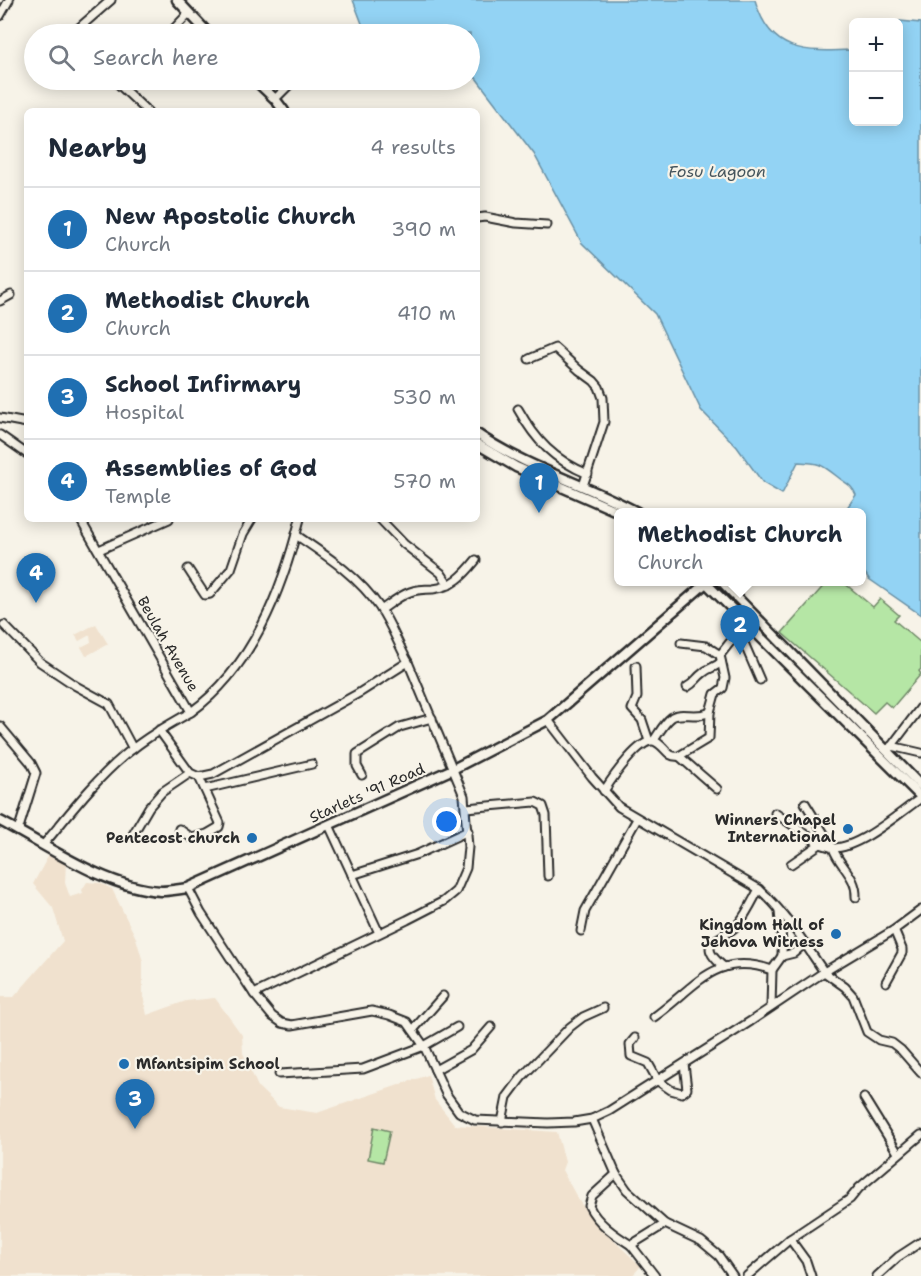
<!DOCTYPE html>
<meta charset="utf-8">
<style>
:root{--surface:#fff;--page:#f6f6f7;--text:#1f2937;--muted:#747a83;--line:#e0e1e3;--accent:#1f6fb2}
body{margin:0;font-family:"Shantell Sans",sans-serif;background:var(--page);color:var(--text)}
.controls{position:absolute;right:18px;top:18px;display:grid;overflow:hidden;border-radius:9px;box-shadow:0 3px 15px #0003}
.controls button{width:54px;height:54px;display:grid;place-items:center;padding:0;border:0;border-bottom:2px solid var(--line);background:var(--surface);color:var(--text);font:30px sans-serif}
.you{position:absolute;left:447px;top:822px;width:21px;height:21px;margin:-15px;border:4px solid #fff;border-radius:50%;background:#1a73e8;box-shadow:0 0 0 9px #1a73e833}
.badge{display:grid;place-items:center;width:39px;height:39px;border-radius:50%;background:var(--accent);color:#fff;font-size:20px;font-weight:700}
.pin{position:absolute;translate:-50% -50px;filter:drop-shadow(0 2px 3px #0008)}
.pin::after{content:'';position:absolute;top:32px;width:21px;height:18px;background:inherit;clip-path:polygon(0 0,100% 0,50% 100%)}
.popup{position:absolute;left:614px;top:508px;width:252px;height:78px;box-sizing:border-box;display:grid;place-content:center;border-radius:9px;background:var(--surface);filter:drop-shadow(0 2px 4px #0005);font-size:20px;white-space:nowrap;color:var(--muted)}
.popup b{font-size:22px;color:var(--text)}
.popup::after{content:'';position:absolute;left:50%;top:100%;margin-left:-12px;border:12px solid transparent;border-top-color:var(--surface)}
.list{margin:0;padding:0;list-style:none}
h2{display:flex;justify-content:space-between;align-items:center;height:78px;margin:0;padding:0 24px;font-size:26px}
h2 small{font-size:20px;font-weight:400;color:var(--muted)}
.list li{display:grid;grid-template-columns:39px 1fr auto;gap:18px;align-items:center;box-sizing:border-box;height:84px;padding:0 24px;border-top:2px solid var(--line)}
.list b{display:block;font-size:22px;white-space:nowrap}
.list p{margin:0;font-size:20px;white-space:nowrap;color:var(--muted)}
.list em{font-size:20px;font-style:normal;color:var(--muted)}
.icon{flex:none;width:33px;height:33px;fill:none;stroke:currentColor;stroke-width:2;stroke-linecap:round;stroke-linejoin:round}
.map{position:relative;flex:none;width:921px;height:1276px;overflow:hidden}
.search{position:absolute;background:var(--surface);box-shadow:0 3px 15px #0003;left:24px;top:24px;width:456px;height:66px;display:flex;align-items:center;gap:15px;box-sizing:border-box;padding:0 21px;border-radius:33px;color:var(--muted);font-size:22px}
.panel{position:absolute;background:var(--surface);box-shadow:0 3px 15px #0003;left:24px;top:108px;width:456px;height:414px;border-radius:9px}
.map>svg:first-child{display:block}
.built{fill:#f0e1ce}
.green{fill:#b5e6a5;stroke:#708868;stroke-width:1.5}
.water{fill:#93d3f4;stroke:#6990a4;stroke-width:1.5}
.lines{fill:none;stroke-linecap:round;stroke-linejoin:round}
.minor-casing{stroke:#2b2b2b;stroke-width:11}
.tertiary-casing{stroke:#2b2b2b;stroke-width:13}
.minor{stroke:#f7f3e8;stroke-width:7}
.tertiary{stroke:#f7f3e8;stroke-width:8}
.poi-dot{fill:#1f6fb2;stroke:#f7f3e8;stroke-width:2}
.labels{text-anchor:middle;stroke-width:4.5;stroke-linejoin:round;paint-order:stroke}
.street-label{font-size:15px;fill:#2b2b2b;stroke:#f7f3e8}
.poi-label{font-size:15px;font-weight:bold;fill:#2b2b2b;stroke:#f7f3e8;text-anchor:end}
.water-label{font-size:16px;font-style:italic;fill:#45555d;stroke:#f7f3e8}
</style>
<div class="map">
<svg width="921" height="1276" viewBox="0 0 921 1276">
<rect width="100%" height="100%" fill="#f7f3e8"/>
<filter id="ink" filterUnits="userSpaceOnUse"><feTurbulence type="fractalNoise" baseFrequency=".0167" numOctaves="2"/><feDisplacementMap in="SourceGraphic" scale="12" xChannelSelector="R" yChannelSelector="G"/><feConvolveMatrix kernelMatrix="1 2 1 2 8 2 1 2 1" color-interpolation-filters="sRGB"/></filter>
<g filter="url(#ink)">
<!-- built -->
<g class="built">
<polygon points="96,624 108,644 86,656 81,647 91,642 90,635 79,641 75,635"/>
<polygon points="50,853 66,863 65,883 70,897 83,893 82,890 87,882 100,883 112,889 136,938 143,962 143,995 147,1015 186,1001 215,998 242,1035 243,1053 258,1087 279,1107 317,1113 428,1075 435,1100 455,1125 557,1132 565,1162 562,1170 579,1201 599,1227 641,1266 632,1276 0,1276 0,997 14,997 63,941 53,908 33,884"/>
</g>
<!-- green -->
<g class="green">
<polygon points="827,582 843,582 873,607 880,599 899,615 894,620 921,643 921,669 919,671 921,674 892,708 885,702 874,713 782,633"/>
<polygon points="374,1127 390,1131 383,1162 368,1159"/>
</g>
<!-- water -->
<path class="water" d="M353 0H755C770 54 806 52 853 50L854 122H898V22L900 21 921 23V615L869 579 862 569 861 512H844L856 495C852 485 847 484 839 478 821 464 821 463 798 462L782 494 763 483 737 447 701 410 655 314 582 243 534 154 476 78 470 76V34H366Z"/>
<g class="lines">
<!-- minor casing -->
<g class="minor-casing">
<g id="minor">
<polyline points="0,16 9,0"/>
<polyline points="72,34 111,0"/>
<polyline points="169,34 188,14"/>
<polyline points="114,80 147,111"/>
<polyline points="275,99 294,80"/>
<polyline points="477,218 485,217 516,223 547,225"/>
<polyline points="0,301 11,295"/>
<polyline points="529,359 555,348 579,370 594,381 599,387 603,398 604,422 583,486"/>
<path d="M518 409C536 441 554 460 588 474"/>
<polyline points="0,418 27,423"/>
<polyline points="0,435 27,454"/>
<path d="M80 519 191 712C253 667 282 590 300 519"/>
<polyline points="380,519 404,544 441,573 449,585"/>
<polyline points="99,550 169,519"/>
<polyline points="188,569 205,595 210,594 231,569 243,534 252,519"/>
<path d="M381 610C390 604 399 596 410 592 418 589 425 589 433 589 453 587 464 575 476 560"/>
<polyline points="4,625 40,662 76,686 109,704 133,749"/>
<polyline points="741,636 760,680"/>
<polyline points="681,643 706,646 720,655"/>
<polyline points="636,666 637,697 632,709 642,720 649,741"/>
<path d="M687 687C695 683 696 678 703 673 708 668 715 668 721 662"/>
<polyline points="0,726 31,763 36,773 18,831"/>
<path d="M159 730 190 773 199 777 213 774 359 693 408 662C398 644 391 624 380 608 358 576 327 556 296 535"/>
<path d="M654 740C659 733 664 723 672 717 681 711 698 719 710 712"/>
<polyline points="891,746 921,753"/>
<polyline points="886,749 890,748 921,707"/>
<polyline points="679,756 717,789"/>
<polyline points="362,775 357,766 357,754 400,727 432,718"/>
<polyline points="205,789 312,764"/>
<path d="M604 791C611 780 642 734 656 742 666 747 667 758 679 756L709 738 710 712 715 694 723 688 725 678 720 655 731 641 752 628"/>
<path d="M805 803 833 848C860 848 899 813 921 798"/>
<polyline points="466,808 535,802 543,806 546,815 548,876"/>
<path d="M775 813 820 844 833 848C839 866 857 876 856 897"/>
<polyline points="329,825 379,933"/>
<polyline points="179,829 192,838 207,834 219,827 220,823 199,777"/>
<polyline points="132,836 149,807 162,792 190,773"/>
<path d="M44 844C70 813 94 781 125 755 145 738 168 725 191 712"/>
<polyline points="791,864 820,844"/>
<polyline points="352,875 418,854 468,831"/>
<path d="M188 888 201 913 254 994 272 1016 282 1023 292 1025 372 1011 389 1015 407 1022 424 1046 446 1094 459 1112 475 1120 548 1123 574 1122 592 1119 609 1111 751 1021 824 972C804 943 786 913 759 889L619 807 592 777 548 720"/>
<polyline points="921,910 894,930 824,972 845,987 853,996 867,1032 879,1040 892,1043 901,1050 921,1073"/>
<path d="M779 911C780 926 783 940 782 956"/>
<polyline points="581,931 585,911 637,819"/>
<path d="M724 967C691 940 725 941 739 923 747 913 753 900 759 889"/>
<polyline points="886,982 902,953 902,949 894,930"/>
<polyline points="254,994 407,920 444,901 456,891 466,868 468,847 464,796 408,662"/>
<polyline points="771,1007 772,970 782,956 794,953 805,943"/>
<path d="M654 1017C695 988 715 950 772 970"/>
<polyline points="413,1030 443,996"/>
<polyline points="635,1038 630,1044 631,1056 648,1063 658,1081 671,1090 682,1093 687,1089 684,1064"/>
<polyline points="435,1070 471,1050 491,1027"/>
<polyline points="279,1074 363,1069 424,1046 457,1027"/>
<polyline points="864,1098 898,1153"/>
<polyline points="592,1119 616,1174 627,1190 665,1224 701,1241 719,1256 733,1276"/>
<polyline points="502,1122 507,1097 522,1077 570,1027 583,1017 603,1008"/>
<path d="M616 1174 592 1196 589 1206C597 1223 615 1235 631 1245L665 1224"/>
<polyline points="790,1239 806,1261 811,1276"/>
<polyline points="631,1245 655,1276"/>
<polyline points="747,1276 790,1239 850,1199 859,1188 921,1135"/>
<polyline points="877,1276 898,1257 921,1242"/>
</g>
</g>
<!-- tertiary casing -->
<g class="tertiary-casing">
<g id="tertiary">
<polyline points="177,0 209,34"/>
<polyline points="255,80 275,99 284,111"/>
<path d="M477 434C527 468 585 484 637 512"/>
<polyline points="477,444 516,467 619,512"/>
<polyline points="705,582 921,797"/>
<polyline points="722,582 921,786"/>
<path d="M0 821C48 846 106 888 161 891 170 891 179 889 188 888L453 769 548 720 707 582"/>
</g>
</g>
<!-- minor -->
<use href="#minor" class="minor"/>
<!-- tertiary -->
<use href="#tertiary" class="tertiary"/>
</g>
</g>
<!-- markers -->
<g class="poi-dot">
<circle cx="848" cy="829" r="6"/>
<circle cx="252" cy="838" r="6"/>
<circle cx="836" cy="934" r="6"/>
<circle cx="124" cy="1064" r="6"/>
</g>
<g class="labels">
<!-- street labels -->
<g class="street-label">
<text transform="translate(168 644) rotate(60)" y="5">Beulah Avenue</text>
<text transform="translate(367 793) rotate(-24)" y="5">Starlets '91 Road</text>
</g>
<!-- poi labels -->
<g class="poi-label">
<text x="836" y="825">Winners Chapel<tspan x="836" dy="17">International</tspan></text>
<text x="240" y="843">Pentecost church</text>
<text x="824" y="930">Kingdom Hall of<tspan x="824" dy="17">Jehova Witness</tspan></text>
<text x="136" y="1069" text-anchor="start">Mfantsipim School</text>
</g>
<!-- water labels -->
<g class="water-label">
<text x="717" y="177">Fosu Lagoon</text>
</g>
</g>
</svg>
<div class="controls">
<button>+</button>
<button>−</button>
</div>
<div class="you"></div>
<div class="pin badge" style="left:539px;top:513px">1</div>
<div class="pin badge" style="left:740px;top:655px">2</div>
<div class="popup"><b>Methodist Church</b>Church</div>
<div class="pin badge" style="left:135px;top:1129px">3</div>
<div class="pin badge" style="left:36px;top:603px">4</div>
<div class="search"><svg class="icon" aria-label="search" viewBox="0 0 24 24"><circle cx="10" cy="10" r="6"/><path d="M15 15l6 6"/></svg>Search here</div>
<section class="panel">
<h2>Nearby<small>4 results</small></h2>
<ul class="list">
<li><span class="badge">1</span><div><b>New Apostolic Church</b><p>Church</p></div><em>390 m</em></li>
<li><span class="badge">2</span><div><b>Methodist Church</b><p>Church</p></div><em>410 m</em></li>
<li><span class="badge">3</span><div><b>School Infirmary</b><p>Hospital</p></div><em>530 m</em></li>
<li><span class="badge">4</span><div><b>Assemblies of God</b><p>Temple</p></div><em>570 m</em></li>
</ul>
</section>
</div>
